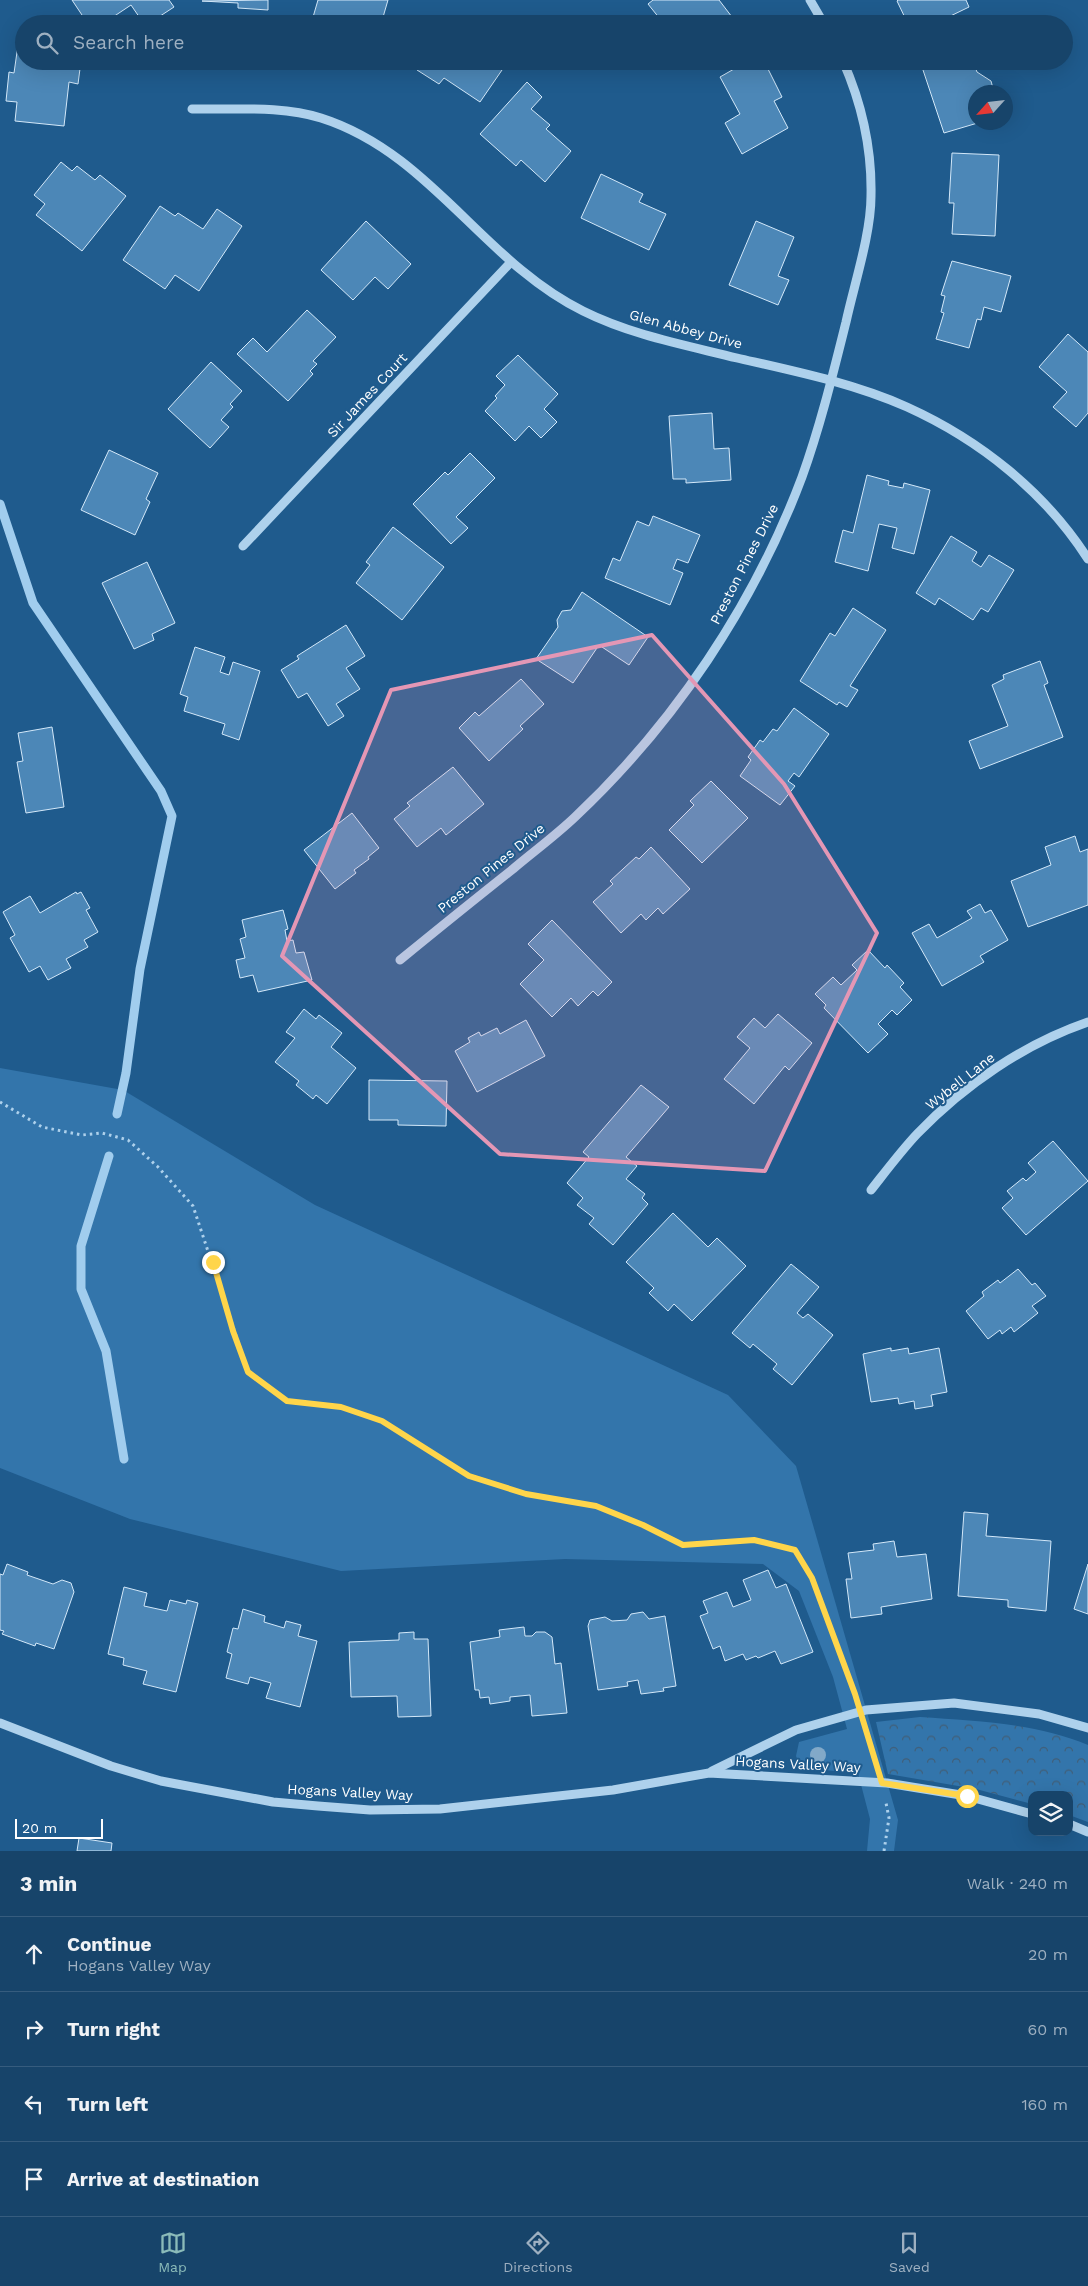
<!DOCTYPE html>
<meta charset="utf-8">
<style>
:root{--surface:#17446a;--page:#204b70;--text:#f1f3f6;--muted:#9eb0c1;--line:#365c7e;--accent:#8bbbb9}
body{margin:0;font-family:"Work Sans",sans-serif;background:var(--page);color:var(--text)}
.controls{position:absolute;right:15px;bottom:15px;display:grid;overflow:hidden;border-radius:10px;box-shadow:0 5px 20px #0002}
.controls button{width:45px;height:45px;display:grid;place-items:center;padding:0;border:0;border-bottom:1px solid var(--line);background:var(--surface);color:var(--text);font:25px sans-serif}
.compass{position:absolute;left:968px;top:85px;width:45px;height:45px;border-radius:50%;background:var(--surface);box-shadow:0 5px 20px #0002;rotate:243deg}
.scale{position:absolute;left:15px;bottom:12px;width:88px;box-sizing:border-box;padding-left:5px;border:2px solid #fff;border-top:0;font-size:14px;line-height:18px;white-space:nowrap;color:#fff;-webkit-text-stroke:4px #1f5b8d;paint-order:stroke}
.stop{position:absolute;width:15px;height:15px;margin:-11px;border:4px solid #ffd54a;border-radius:50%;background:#fff}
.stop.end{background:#ffd54a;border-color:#fff;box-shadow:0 1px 5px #0008}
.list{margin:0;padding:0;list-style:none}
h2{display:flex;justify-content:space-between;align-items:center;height:65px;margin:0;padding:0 20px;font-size:21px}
h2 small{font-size:16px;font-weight:400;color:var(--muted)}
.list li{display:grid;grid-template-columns:32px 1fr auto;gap:15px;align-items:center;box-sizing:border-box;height:75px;padding:0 20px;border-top:1px solid var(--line)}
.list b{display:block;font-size:19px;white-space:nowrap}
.list p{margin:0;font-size:16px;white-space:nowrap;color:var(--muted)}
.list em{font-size:16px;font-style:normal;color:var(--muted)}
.icon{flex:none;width:28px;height:28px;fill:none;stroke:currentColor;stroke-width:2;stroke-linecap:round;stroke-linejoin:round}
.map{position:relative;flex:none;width:1088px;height:1851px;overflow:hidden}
.search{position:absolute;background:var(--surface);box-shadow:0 5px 20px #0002;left:15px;right:15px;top:15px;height:55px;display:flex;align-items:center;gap:12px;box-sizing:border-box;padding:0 18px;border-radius:28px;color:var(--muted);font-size:19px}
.sheet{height:365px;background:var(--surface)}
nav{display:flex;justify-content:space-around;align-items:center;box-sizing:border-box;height:70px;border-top:1px solid var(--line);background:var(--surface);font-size:14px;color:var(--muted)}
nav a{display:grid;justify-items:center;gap:2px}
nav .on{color:var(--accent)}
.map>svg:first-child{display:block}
.grass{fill:#3375ab}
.forest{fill:url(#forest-crowns)}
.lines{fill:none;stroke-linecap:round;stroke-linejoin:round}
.stream{stroke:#a1cdee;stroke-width:9}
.building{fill:#4c87b7;stroke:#d3e8f9}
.path{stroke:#aed1ec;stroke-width:3;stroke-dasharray:2.5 4;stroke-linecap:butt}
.minor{stroke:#aed1ec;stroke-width:9}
.tree{fill:#82a9c8}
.route{stroke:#ffd54a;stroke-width:6}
.marked{fill:#e497b5;fill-opacity:0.2;stroke:#e497b5;stroke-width:4;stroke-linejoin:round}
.labels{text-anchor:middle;stroke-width:4;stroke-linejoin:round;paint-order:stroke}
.street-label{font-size:14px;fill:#fff;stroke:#1f5b8d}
</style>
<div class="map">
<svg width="1088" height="1851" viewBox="0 0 1088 1851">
<defs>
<pattern id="forest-crowns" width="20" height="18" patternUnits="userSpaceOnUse" patternTransform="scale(1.25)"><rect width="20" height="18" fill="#3375ab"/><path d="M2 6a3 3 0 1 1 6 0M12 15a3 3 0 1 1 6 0" fill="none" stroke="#415e77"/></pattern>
</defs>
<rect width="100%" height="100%" fill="#1f5b8d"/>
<!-- grass -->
<polygon class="grass" points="0,1068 123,1090 315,1205 728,1395 796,1466 898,1820 894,1851 867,1851 870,1819 858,1773 801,1768 796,1756 799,1742 847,1729 833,1677 799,1591 763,1564 565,1559 341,1571 130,1519 0,1468"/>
<!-- forest -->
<path class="forest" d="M920 1717C976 1721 1035 1723 1088 1745V1822L1069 1815V1795H1032V1804L976 1789 888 1774 876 1722Z"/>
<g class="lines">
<!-- stream -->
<g class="stream">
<polyline points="0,504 33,603 161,791 172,816 140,969 126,1073 117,1114"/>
<polyline points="109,1156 81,1246 81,1289 106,1351 124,1459"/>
</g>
</g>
<!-- building -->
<g class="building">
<polygon points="72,0 169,0 174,7 148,24 144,24 131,5 110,19 107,16 95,24 88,24"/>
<polygon points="268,0 268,10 238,8 238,3 202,1"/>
<polygon points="318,0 388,0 381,24 311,24"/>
<polygon points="653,0 719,0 732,17 724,24 664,24 648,4"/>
<polygon points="898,0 966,0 969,7 934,24 908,24 897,1"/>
<polygon points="18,45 24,45 24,61 81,61 78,84 69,82 64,126 15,121 17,102 6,101 9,72 14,73"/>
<polygon points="423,61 489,61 502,70 480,102 444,78 439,84 417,70"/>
<polygon points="748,61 764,61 782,97 774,101 788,128 742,154 725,123 740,114 720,77"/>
<polygon points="920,61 983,61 974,64 977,72 991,81 994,92 976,92 976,122 981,122 944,133"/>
<polygon points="527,82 542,97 531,109 550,125 546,129 571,151 545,182 521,160 516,166 480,134"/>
<polygon points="952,153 999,155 995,236 952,234 954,203 949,203"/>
<polygon points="61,162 72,171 77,166 95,180 100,175 126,196 82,251 36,215 45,204 34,195"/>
<polygon points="601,174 643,194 639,202 666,214 649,250 581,218"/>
<polygon points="160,206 175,216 178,213 203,229 217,209 242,226 199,291 175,275 165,289 123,260"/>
<polygon points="366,221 411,264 388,289 375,277 353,300 321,270"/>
<polygon points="756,221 794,237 778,276 789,280 778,305 729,285"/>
<polygon points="952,261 1011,276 1001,312 984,307 981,320 977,319 969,348 936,339 944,313 941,312 945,296 941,295"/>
<polygon points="307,310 336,337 313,361 317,364 310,371 313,374 288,401 237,354 253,338 267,352"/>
<polygon points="1068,334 1088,352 1088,413 1076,427 1053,407 1067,392 1039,367"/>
<polygon points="518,355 558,394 544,409 557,422 541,438 529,426 515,441 485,411 497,398 495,396 505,385 496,376"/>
<polygon points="211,362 242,391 230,404 233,407 221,420 229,427 210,448 168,409"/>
<polygon points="712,413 714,449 729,448 731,480 686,483 686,479 673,479 669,416"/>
<polygon points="109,450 158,473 146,499 150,502 135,535 81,510"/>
<polygon points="470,453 495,478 456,517 468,528 451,544 413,504 445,472 448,475"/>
<polygon points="867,475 889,481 888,485 903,488 904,483 930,490 914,554 892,548 897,528 879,524 868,571 835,562 843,530 853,533"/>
<polygon points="653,516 700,535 688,563 677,559 673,569 683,573 670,605 605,578 613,558 620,561 637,521 649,526"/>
<polygon points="393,527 444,567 402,620 356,583 370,565 366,562"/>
<polygon points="951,536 977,552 972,561 981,567 989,555 1014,570 988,612 981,608 973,620 939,598 935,605 916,593"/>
<polygon points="147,562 175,623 152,634 154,640 134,649 102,583"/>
<polygon points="582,592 648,637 629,665 599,645 573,683 536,659 558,627 557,620 562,611 571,610"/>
<polygon points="853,608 886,630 850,686 858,690 847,707 839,702 837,705 800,681 830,633 835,636"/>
<polygon points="346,625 365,656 346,668 360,689 336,704 344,716 328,726 307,693 298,698 281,670 299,659 297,656"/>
<polygon points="195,647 225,657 220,672 229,675 233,662 260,671 239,740 222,734 225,724 184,711 188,697 180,694"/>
<polygon points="1040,661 1048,683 1044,685 1063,737 980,769 969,741 1008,726 992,685 1004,679 1003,675"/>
<polygon points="521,679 544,704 520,726 523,729 489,761 459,728 475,712 479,716"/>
<polygon points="794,708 829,734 799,777 794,773 788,781 795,786 780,805 740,776 751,760 748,757 760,740 763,742 773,729 777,731"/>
<polygon points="52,727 64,807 26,813 17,762 23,761 18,733"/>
<polygon points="453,767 484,804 446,835 441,828 417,847 394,819 410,806 407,803"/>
<polygon points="711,781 748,818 702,863 669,830 694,805 690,801"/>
<polygon points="352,813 379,848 368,857 369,859 354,870 356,873 335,889 304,850"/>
<polygon points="1075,836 1080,852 1088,849 1088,905 1028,927 1011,881 1051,865 1045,847"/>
<polygon points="651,847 690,889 663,914 658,908 646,920 641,914 621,933 593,902 613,884 610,881 636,857 639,859"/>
<polygon points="76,892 77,894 81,892 90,908 86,910 98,932 84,940 88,947 66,959 71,968 48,980 40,966 29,972 10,938 15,935 3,912 30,896 40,913"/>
<polygon points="980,904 985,913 991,910 1008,940 980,956 984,962 942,986 912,933 929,924 937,938 972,918 967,911"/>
<polygon points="283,910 288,929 285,930 287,941 293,940 296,953 304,952 312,980 258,992 253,975 240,978 236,960 245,958 240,939 246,937 242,920"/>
<polygon points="552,920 612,982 598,996 593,991 578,1006 571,998 552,1017 520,984 544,960 528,944"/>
<polygon points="868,950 885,968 887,965 904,983 900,987 912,1000 897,1015 892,1010 878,1024 888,1034 868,1053 824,1008 826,1005 815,994 833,977 841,985 857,970 852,965"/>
<polygon points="304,1009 316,1019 319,1015 342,1033 331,1047 356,1068 327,1104 316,1095 313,1099 296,1085 299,1081 275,1062 295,1038 286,1032"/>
<polygon points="778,1014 812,1043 789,1070 785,1066 754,1104 724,1079 750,1048 737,1037 754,1018 765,1028"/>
<polygon points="526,1020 545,1056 477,1092 455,1051 470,1042 468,1038 479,1032 481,1036 497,1028 500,1034"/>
<polygon points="369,1080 447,1081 446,1126 398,1125 398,1120 369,1120"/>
<polygon points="641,1085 669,1107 626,1157 637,1166 626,1179 645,1194 642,1198 648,1204 613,1245 589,1224 594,1218 577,1205 583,1198 567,1183 589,1157 583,1152"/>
<polygon points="1053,1141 1088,1181 1026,1235 1002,1208 1013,1198 1007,1191 1023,1178 1026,1181 1036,1172 1028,1163"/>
<polygon points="673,1213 708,1247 717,1238 746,1266 692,1321 674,1304 668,1311 649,1293 654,1288 626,1262"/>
<polygon points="791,1264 819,1287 797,1313 803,1318 808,1314 833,1335 792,1385 773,1369 777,1364 753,1344 750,1348 732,1333"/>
<polygon points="1018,1269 1032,1285 1035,1283 1046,1296 1032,1306 1038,1313 1014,1332 1011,1327 1002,1334 1000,1330 988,1339 966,1311 984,1296 982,1292 998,1280 1000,1283"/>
<polygon points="891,1348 891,1351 908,1348 909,1354 939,1348 947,1392 931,1395 933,1406 915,1409 914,1401 899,1404 898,1398 871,1402 863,1354"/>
<polygon points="964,1512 988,1514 986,1536 1051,1541 1046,1611 1008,1607 1008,1600 958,1596"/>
<polygon points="894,1541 897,1557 926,1554 932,1599 881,1607 882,1614 851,1618 846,1579 852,1579 848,1553 874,1550 873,1544"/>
<polygon points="7,1564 28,1572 27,1575 53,1584 62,1580 71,1583 74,1592 54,1649 36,1643 35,1646 2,1634 4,1631 0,1630 0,1574 3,1575"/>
<polygon points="1088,1564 1088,1614 1074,1609"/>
<polygon points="768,1570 776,1588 786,1584 813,1652 781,1664 775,1651 758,1658 756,1656 746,1660 743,1654 725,1661 720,1646 713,1649 700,1616 708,1613 703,1601 727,1592 733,1607 751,1600 743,1580"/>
<polygon points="124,1587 147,1593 144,1606 167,1611 170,1600 186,1604 187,1600 198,1603 176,1692 143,1684 147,1671 123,1665 124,1658 108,1654"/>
<polygon points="243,1609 265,1616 264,1622 284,1628 286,1621 301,1625 298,1636 317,1641 300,1707 266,1698 271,1683 250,1677 248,1684 226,1678 232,1654 227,1652 233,1628 238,1629"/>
<polygon points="643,1612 649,1619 665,1616 676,1686 663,1688 664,1691 641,1694 638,1680 627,1682 628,1686 598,1690 588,1626 590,1620 605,1617 612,1621 627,1620 631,1614"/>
<polygon points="524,1627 525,1636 532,1636 536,1632 545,1632 552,1637 555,1664 561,1663 567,1713 532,1716 530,1695 510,1697 510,1701 490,1704 489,1697 480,1698 479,1690 475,1690 470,1642 500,1637 499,1630"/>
<polygon points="414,1632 414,1639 428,1639 431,1716 398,1717 397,1696 351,1697 349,1642 399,1640 399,1633"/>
<polygon points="79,1838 112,1843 111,1851 77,1851"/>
</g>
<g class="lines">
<!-- path -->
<g class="path">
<polyline points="0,1102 42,1127 82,1135 102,1133 128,1140 158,1167 193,1206 248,1372 287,1401 341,1407 382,1421 469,1475 526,1494 596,1506 643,1525 683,1545 754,1540 795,1550 813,1578 855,1693"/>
<polyline points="866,1730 876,1763"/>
<polyline points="884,1851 889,1818 886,1803"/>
</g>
<!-- minor -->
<g class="minor">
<polyline points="810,0 824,24"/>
<path d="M192 109C233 110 281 105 321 118 431 153 483 262 583 311 631 335 685 345 737 358 794 371 853 383 907 407 980 440 1045 492 1088 559"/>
<polyline points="243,546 511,262"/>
<path d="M400 960C438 929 475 899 513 869 533 852 555 836 575 817 674 724 754 605 802 477 820 427 833 374 846 322 854 285 871 234 871 196 872 149 862 104 843 61"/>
<path d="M871 1190C886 1171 901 1151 917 1134 964 1085 1024 1044 1088 1022"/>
<polyline points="0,1723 111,1766 161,1781 273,1802 318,1806 370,1810 440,1809 613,1790 709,1773 887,1783 967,1796 1032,1814"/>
<polyline points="712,1771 796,1730 866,1710 954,1703 1039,1714 1088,1728"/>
<polyline points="1069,1824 1088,1832"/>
</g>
</g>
<!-- trees -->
<circle class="tree" cx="818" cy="1755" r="8"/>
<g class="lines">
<!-- route -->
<polyline class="route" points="213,1262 233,1331 248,1372 287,1401 341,1407 382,1421 469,1476 526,1494 596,1506 643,1525 683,1545 754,1540 795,1550 812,1578 855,1694 882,1783 967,1796"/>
</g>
<!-- marked area -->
<path class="marked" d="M652 635 784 784 877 933 765 1171 500 1154 282 956 391 690Z"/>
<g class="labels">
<!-- street labels -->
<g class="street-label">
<text transform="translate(686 329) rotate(15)" y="5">Glen Abbey Drive</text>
<text transform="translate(367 395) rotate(-47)" y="5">Sir James Court</text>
<text transform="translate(744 564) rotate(-63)" y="5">Preston Pines Drive</text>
<text transform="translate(491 868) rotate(-39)" y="5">Preston Pines Drive</text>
<text transform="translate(960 1081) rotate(-38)" y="5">Wybell Lane</text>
<text transform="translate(798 1764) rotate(3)" y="5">Hogans Valley Way</text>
<text transform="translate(350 1792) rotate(3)" y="5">Hogans Valley Way</text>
</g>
</g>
</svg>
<div class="controls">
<button><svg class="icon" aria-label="layers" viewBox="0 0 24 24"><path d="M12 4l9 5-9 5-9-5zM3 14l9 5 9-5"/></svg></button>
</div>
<svg class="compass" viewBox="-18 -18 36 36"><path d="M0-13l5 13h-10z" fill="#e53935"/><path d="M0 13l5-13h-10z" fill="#9eb0c1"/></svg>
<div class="scale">20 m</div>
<div class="stop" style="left:967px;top:1796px"></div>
<div class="stop end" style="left:213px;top:1262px"></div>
<div class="search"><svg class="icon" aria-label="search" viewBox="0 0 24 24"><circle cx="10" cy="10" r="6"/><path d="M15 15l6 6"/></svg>Search here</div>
</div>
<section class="sheet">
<h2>3 min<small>Walk · 240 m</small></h2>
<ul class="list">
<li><svg class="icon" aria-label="ahead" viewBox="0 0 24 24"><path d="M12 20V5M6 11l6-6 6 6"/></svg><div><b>Continue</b><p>Hogans Valley Way</p></div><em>20 m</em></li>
<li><svg class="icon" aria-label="right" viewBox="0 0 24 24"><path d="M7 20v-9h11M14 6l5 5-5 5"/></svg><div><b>Turn right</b></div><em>60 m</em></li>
<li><svg class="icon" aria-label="left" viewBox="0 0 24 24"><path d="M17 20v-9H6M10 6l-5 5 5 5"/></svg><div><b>Turn left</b></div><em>160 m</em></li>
<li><svg class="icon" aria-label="arrive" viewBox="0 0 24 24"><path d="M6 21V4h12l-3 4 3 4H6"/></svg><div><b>Arrive at destination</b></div></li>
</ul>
</section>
<nav>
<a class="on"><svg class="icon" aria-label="map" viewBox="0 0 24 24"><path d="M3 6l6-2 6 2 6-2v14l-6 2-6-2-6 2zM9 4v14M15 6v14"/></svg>Map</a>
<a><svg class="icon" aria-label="directions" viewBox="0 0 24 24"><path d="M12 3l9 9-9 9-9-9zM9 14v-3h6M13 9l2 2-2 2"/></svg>Directions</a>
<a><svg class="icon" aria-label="saved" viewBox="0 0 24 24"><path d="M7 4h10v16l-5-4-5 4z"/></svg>Saved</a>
</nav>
